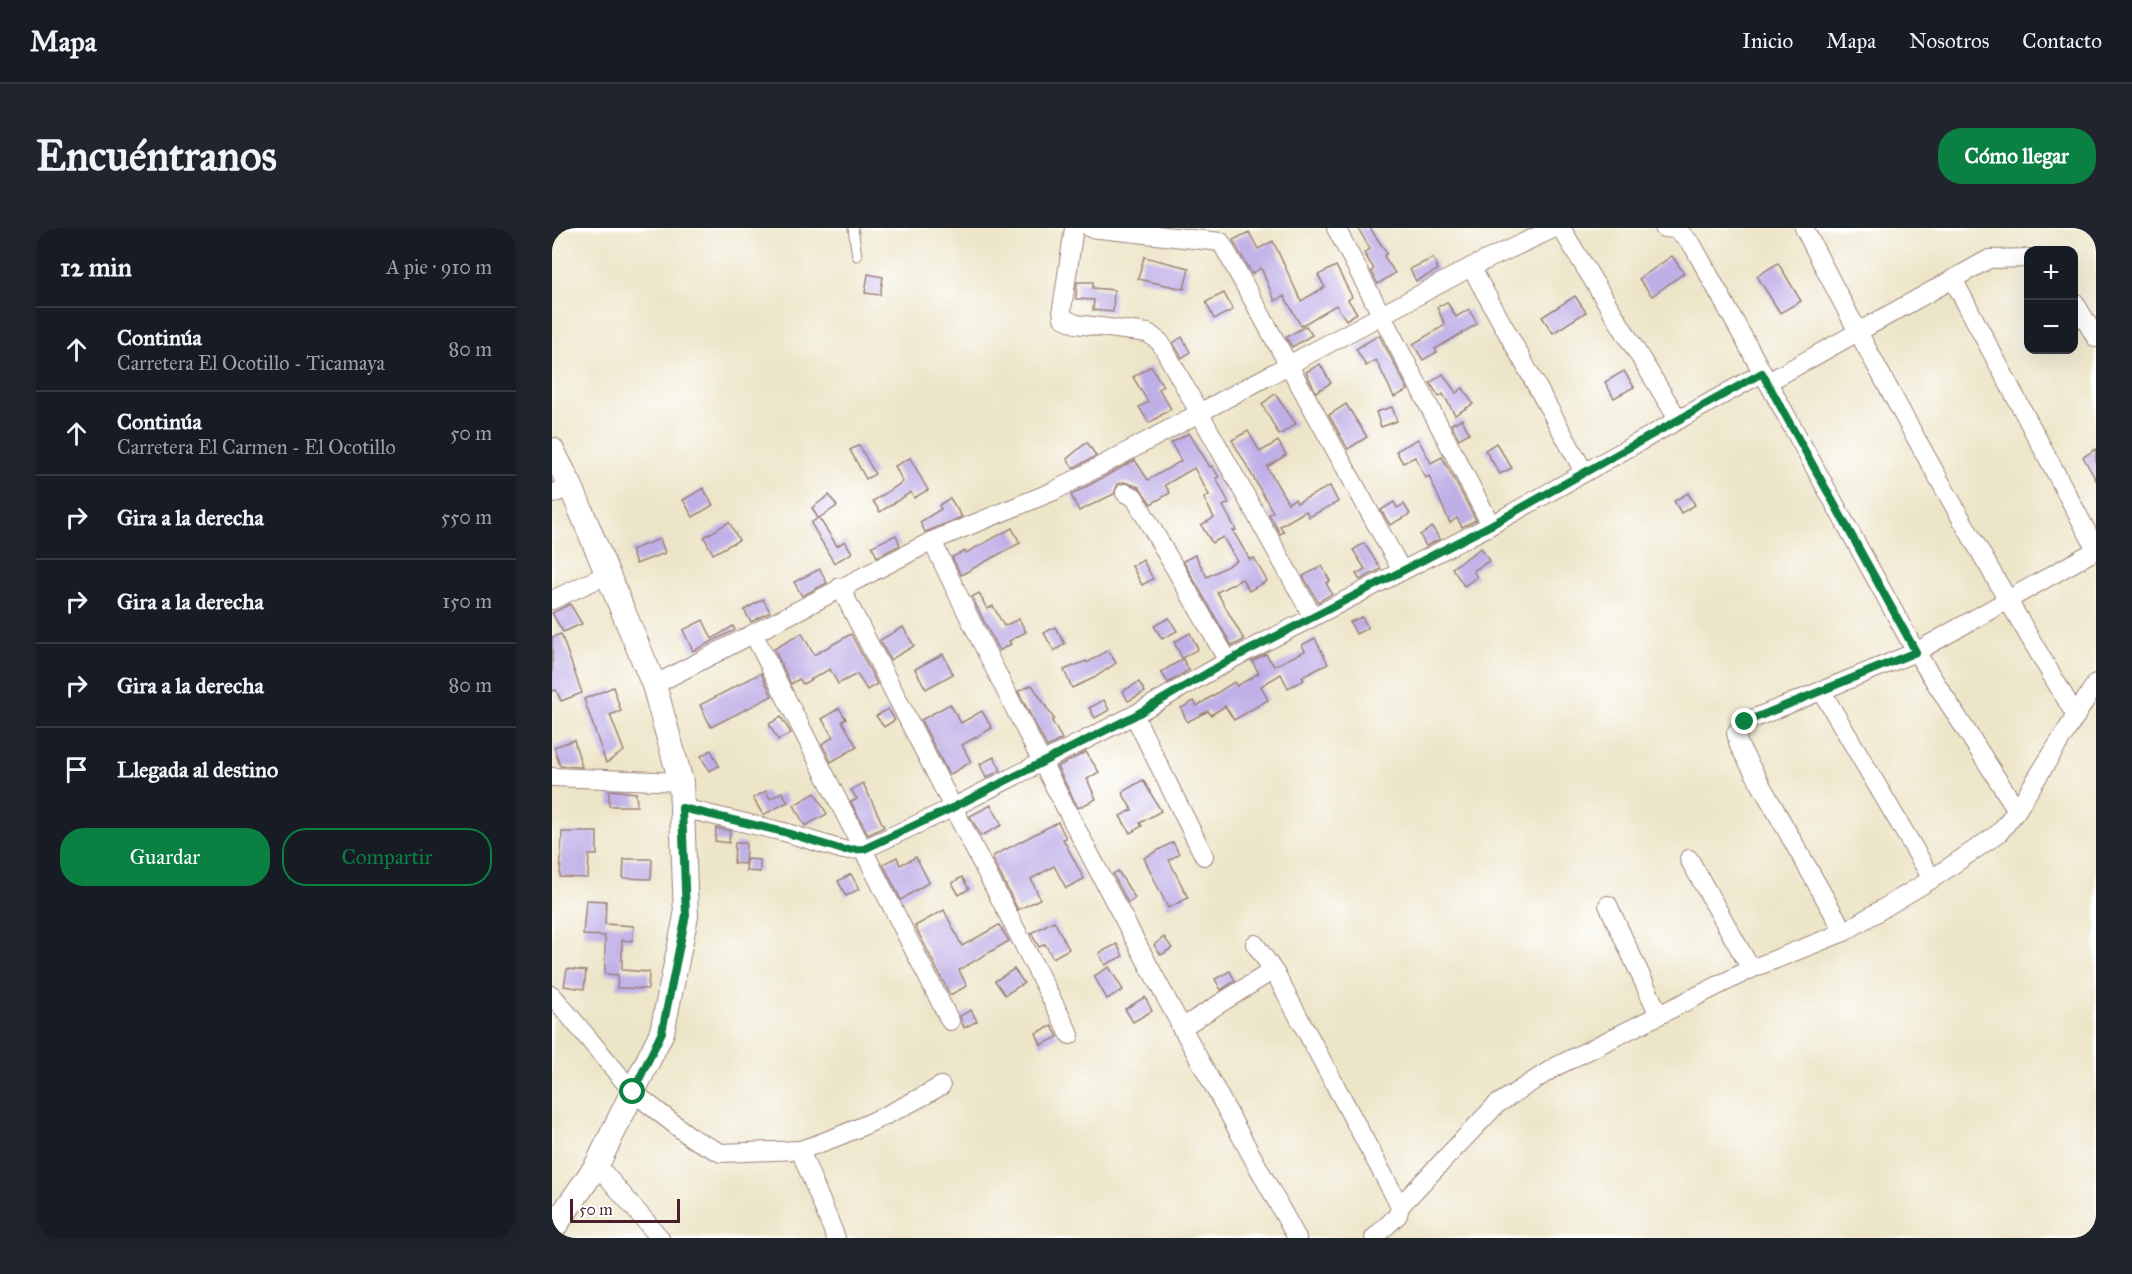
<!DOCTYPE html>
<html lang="es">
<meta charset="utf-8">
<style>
:root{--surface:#171b24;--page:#20242c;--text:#f1f3f6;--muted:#9ea1a6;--line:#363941;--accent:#0b8043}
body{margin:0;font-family:"IM FELL Great Primer",serif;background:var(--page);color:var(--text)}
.controls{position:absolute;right:18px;top:18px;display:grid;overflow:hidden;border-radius:12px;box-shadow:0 6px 24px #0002}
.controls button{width:54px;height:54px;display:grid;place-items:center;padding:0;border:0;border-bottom:2px solid var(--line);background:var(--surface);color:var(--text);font:30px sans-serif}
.scale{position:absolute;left:18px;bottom:15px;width:110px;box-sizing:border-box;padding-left:6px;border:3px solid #4a1f2b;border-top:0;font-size:16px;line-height:21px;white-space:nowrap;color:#4a1f2b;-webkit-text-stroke:4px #fff;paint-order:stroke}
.stop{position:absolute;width:18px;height:18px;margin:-14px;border:4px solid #0b8043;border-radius:50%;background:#fff}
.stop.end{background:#0b8043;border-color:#fff;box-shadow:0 2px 6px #0008}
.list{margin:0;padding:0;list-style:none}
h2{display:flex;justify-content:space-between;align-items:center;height:78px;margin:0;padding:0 24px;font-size:26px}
h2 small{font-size:20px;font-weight:400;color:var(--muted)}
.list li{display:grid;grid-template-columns:39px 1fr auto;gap:18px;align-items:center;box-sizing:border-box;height:84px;padding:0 24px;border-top:2px solid var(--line)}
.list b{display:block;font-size:22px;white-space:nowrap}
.list p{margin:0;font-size:20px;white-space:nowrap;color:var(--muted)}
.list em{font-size:20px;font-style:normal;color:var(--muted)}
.actions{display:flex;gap:12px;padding:18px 24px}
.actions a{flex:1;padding:14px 0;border:2px solid var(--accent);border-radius:24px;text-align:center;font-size:21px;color:var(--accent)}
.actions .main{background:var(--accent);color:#fff}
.icon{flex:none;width:33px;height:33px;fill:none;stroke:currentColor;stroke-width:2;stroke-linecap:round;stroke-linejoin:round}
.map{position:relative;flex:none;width:1544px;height:1010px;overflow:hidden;border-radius:24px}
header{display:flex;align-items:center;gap:36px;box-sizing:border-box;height:84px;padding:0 30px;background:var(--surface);border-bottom:2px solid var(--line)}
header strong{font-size:28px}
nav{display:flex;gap:33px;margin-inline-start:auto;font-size:21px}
.intro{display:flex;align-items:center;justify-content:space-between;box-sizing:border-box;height:144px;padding:0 36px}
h1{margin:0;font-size:42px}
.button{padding:15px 27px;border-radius:24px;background:var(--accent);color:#fff;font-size:21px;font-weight:700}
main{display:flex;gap:36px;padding:0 36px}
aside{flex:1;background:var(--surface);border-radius:24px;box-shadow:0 6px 24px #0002}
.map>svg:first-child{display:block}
.building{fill:#bfafe7}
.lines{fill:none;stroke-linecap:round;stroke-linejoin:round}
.service-casing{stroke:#9c827a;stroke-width:11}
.minor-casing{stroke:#9c827a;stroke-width:20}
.secondary-casing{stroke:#9c827a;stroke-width:26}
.service{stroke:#fff;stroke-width:9}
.minor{stroke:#fff;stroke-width:18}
.secondary{stroke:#fff;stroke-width:24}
.route{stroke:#0b8043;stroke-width:8}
</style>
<header>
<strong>Mapa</strong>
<nav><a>Inicio</a><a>Mapa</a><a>Nosotros</a><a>Contacto</a></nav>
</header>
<div class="intro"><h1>Encuéntranos</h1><a class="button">Cómo llegar</a></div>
<main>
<aside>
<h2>12 min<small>A pie · 910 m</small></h2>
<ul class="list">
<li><svg class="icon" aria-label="ahead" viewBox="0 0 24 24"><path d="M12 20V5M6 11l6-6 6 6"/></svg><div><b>Continúa</b><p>Carretera El Ocotillo - Ticamaya</p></div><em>80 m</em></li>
<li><svg class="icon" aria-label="ahead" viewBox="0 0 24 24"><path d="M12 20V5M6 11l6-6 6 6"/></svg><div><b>Continúa</b><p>Carretera El Carmen - El Ocotillo</p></div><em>50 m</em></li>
<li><svg class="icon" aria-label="right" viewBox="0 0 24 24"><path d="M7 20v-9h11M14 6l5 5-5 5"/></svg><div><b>Gira a la derecha</b></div><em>550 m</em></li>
<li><svg class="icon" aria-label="right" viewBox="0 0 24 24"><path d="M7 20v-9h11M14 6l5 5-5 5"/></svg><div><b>Gira a la derecha</b></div><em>150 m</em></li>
<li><svg class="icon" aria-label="right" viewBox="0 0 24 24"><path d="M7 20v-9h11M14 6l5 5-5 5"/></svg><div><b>Gira a la derecha</b></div><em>80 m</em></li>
<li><svg class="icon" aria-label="arrive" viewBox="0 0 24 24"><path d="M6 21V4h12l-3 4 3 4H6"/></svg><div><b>Llegada al destino</b></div></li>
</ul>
<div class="actions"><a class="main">Guardar</a><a>Compartir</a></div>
</aside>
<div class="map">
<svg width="1544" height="1010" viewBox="0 0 1544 1010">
<rect width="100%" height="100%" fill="#fff"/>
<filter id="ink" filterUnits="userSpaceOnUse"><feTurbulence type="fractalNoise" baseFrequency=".0167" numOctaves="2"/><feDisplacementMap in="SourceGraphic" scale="12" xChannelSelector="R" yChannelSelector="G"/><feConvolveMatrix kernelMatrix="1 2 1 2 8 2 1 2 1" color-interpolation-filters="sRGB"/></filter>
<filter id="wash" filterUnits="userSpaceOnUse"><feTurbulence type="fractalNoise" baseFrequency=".008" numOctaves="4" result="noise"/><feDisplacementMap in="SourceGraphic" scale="24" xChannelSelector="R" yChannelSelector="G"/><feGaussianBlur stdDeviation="1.35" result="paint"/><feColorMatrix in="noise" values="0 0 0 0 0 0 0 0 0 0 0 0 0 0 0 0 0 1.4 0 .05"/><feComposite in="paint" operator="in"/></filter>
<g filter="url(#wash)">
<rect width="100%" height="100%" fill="#ede5c8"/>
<g id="blocks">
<!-- building -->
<g class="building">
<polygon points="806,0 818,0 835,25 832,28 843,45 826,56 819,43 822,41 812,25 818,21"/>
<polygon points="697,4 706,21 721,13 749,73 773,59 766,47 784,38 800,69 796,72 805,85 794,92 784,77 749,98 732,68 723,73 709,40 700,46 689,27 681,12"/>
<polygon points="1120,28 1132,45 1100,68 1087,51"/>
<polygon points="592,29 637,40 632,61 586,51"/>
<polygon points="881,30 886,42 864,53 858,41"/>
<polygon points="1226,35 1249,73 1228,85 1205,48"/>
<polygon points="316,46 331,49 328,67 313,65"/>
<polygon points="525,54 541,54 541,60 562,62 561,84 541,82 542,72 524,71"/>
<polygon points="672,65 681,82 662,91 654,74"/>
<polygon points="1023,68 1034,84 1001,105 990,89"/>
<polygon points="895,74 904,89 917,81 925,96 883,121 885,124 871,132 861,116 893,97 885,79"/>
<polygon points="754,98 760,107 740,119 734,109"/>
<polygon points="827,107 856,162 842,169 824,132 814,138 804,121"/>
<polygon points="630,109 638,124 630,130 621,115"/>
<polygon points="768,136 779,155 764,164 754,144"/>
<polygon points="599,138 611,158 607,161 619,181 597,195 587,179 596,174 581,149"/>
<polygon points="1072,143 1082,159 1062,170 1053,154"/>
<polygon points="891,146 904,165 911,160 921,176 903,187 891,166 887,169 878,155"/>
<polygon points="723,166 744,196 727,207 710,176"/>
<polygon points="794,176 815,209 796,221 777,187"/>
<polygon points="840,179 845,193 829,199 824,184"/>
<polygon points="910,191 917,205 907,211 899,196"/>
<polygon points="696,203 708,224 726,213 734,227 715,239 736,275 743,271 745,275 778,258 786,274 757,289 754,283 728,298 732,304 728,306 717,286 721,284 680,212"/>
<polygon points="637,205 658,239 660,238 667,249 664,250 677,275 671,278 684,302 681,303 698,332 702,330 715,353 697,363 690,351 665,364 692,412 680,418 631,333 643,327 655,349 685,333 671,309 660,315 649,297 662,290 652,270 657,267 642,240 613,257 618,265 599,276 587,259 572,254 566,256 562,266 527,283 519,267 583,232 596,252 629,233 619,215"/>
<polygon points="866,211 879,235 890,229 924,292 910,299 905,290 898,295 877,248 874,250 863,229 851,235 844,223"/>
<polygon points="535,214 544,228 521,240 515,231"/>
<polygon points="944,215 960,240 948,246 933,222"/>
<polygon points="307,217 323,246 314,251 298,222"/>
<polygon points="1544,221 1544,252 1531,229"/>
<polygon points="358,230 376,262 362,270 359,264 328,284 321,273 351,254 343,238"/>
<polygon points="151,260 161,277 141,289 131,272"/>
<polygon points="1136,265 1143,277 1129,285 1122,273"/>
<polygon points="277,267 285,278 267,290 285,318 293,313 300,325 282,335 259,295 266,290 260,280"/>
<polygon points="398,270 410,289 373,304 368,294 389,281 387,277"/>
<polygon points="842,274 845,280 852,276 858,286 838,297 829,282"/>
<polygon points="177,294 187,312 161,326 152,309"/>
<polygon points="880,299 888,311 874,318 868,307"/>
<polygon points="460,300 468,315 409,347 400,329 413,323 414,325"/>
<polygon points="344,307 348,317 325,329 320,318"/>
<polygon points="108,311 113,325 84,336 79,322"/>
<polygon points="812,315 829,341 808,352 804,346 813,341 801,322"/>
<polygon points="929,320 937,333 921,343 925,349 912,358 900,340"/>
<polygon points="591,332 601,351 590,357 580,338"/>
<polygon points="770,338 778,353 774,355 780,366 766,374 751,348"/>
<polygon points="268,341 275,355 250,368 242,354"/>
<polygon points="427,365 435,381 441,378 452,398 467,391 474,404 457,413 459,416 447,423 420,369"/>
<polygon points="211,371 218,384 199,394 192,382"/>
<polygon points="18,376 30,396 11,404 0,385"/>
<polygon points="810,389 816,400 804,406 798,394"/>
<polygon points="617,390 625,403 610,411 602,398"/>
<polygon points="151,392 160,411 181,398 183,402 141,423 131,402"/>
<polygon points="351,399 362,418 338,432 328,412"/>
<polygon points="503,399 513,416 502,423 492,405"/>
<polygon points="250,405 262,427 299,406 325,456 315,462 305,446 286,456 278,441 251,456 247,451 239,456 222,421"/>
<polygon points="638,405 646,421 630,430 622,414"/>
<polygon points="9,406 30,465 9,473 4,462 0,463 0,409"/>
<polygon points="763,410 776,436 750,449 752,452 736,460 729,446 709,458 716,472 682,492 673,478 659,487 656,483 635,494 629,480 642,473 645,478 682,454 685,458 707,445 700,433 714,426 722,438 753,423 750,417"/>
<polygon points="556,422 564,435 542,450 520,460 512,442 534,433 535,435"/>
<polygon points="391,426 401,446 374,461 363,441"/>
<polygon points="631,431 637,442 616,455 609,444"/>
<polygon points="209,445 220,468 159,499 148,477"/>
<polygon points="587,454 593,464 576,473 571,463"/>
<polygon points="480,457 502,491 500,493 510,511 495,519 466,463"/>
<polygon points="61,459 69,483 58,487 72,523 54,535 32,471"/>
<polygon points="552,472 557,482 543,490 537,480"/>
<polygon points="398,476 409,495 430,483 440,500 410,517 419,534 397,547 369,492"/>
<polygon points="287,480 294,491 290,493 305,519 279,534 270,516 281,509 270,491"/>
<polygon points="336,481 343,492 332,499 324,488"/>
<polygon points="229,489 239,505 226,512 217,496"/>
<polygon points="22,512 30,539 8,538 2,519"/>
<polygon points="159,522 167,538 157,543 149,528"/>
<polygon points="534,524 547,544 535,551 544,571 526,580 505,539"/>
<polygon points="442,529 449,542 434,550 428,536"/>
<polygon points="591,552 609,583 588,595 590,598 578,605 568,588 580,582 570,564"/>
<polygon points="311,555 332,599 316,607 299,574 305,571 299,562"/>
<polygon points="57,562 84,565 85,578 57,578"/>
<polygon points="214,563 218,571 230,564 236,574 211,587 201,570"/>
<polygon points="263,565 275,586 253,598 242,577"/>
<polygon points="439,577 450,597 429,608 418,588"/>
<polygon points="506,594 514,610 511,611 532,651 514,660 502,638 479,651 488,671 466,682 441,632 441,628"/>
<polygon points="164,600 178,603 177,615 163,613"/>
<polygon points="10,604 45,604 45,627 37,627 36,650 8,649"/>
<polygon points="621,614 627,626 617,632 636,670 616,680 592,630"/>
<polygon points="183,615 194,615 193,636 182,635"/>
<polygon points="345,629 348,637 364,629 377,654 349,672 331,636"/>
<polygon points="72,631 100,631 99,651 71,650"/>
<polygon points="195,631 208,632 208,644 194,643"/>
<polygon points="566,643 583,670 576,675 561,646"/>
<polygon points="299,646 307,661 294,668 286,653"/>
<polygon points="410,649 417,661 407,667 400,655"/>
<polygon points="34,672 54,673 53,696 82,698 80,713 70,712 70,742 97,744 96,761 65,760 66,747 53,746 53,708 31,707"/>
<polygon points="392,682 410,718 447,697 457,713 407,742 415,758 398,767 363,698"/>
<polygon points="502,693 517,721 501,730 493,716 487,719 479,705"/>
<polygon points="612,709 620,720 609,727 602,717"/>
<polygon points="565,716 571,728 553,737 547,725"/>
<polygon points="557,739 571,762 555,771 542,748"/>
<polygon points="15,741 34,743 32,761 12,758"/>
<polygon points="462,741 472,755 453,767 443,753"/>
<polygon points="678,743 683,753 669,762 663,751"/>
<polygon points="593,769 600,783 581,794 573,781"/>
<polygon points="419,782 425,793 412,800 408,788"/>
<polygon points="500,798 506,809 489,817 484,805"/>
</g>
</g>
</g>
<g filter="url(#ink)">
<use href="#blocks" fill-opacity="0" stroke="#9c827a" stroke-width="1.5"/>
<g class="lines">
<!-- service casing -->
<g class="service-casing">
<polyline id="service" points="301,0 305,28"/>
</g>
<!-- minor casing -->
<g class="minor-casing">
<g id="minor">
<polyline points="522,0 510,81 511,90 524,96 596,105 608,114 761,389"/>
<polyline points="538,0 669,14 850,343"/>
<polyline points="784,0 939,297"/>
<polyline points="1009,0 1126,191"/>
<polyline points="1112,0 1125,1 1141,18 1364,424 1544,322"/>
<path d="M1252 0C1336 166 1429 328 1524 488"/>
<polyline points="919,39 1032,244"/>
<polyline points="1401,51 1544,321"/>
<polyline points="1522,73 1544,110"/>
<polyline points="1216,154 1437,31 1476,30"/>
<polyline points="573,265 582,269 676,433"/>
<polyline points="0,266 19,259"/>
<path d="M380 313C494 550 618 780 745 1010"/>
<polyline points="288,359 518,807"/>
<polyline points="0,372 54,347"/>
<polyline points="202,407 398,793"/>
<polyline points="102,457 380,313 502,263 919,39 1003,0"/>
<polyline points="1269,462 1380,651"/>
<polyline points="582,487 652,628"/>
<polyline points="0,549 129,554"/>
<polyline points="130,580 232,604 291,622 312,621 400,580 582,487 676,433 939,297 1210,145"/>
<polyline points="1137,631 1199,741"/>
<polyline points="1056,677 1107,787"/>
<polyline points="1292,704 1187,518 1184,505 1193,494 1364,424 1465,582"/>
<polyline points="703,716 723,745"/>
<polyline points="0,767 81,864 140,910 169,925 248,922 284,1010"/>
<polyline points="629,800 715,746 723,745 848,978 846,987 822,1010"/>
<path d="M248 922C298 906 344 884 389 858"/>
<polyline points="45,937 108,1010"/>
<polyline points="848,978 944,877 1003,839 1199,741 1292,704 1380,651 1447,605 1465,582 1544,455"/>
</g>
</g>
<!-- secondary casing -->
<g class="secondary-casing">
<polyline id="secondary" points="0,222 19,259 102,457 129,554 134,688 110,804 45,937 0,1002"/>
</g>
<!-- service -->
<use href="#service" class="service"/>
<!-- minor -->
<use href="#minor" class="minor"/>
<!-- secondary -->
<use href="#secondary" class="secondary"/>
</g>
</g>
<g class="lines" filter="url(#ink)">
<!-- route -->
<polyline class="route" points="81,864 110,804 134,687 130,580 232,604 291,622 312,621 400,580 582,488 676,433 939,297 1210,145 1364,424 1193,494"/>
</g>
</svg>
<div class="controls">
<button>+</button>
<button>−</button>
</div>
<div class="scale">50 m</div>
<div class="stop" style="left:81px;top:864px"></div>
<div class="stop end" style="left:1193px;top:494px"></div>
</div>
</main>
